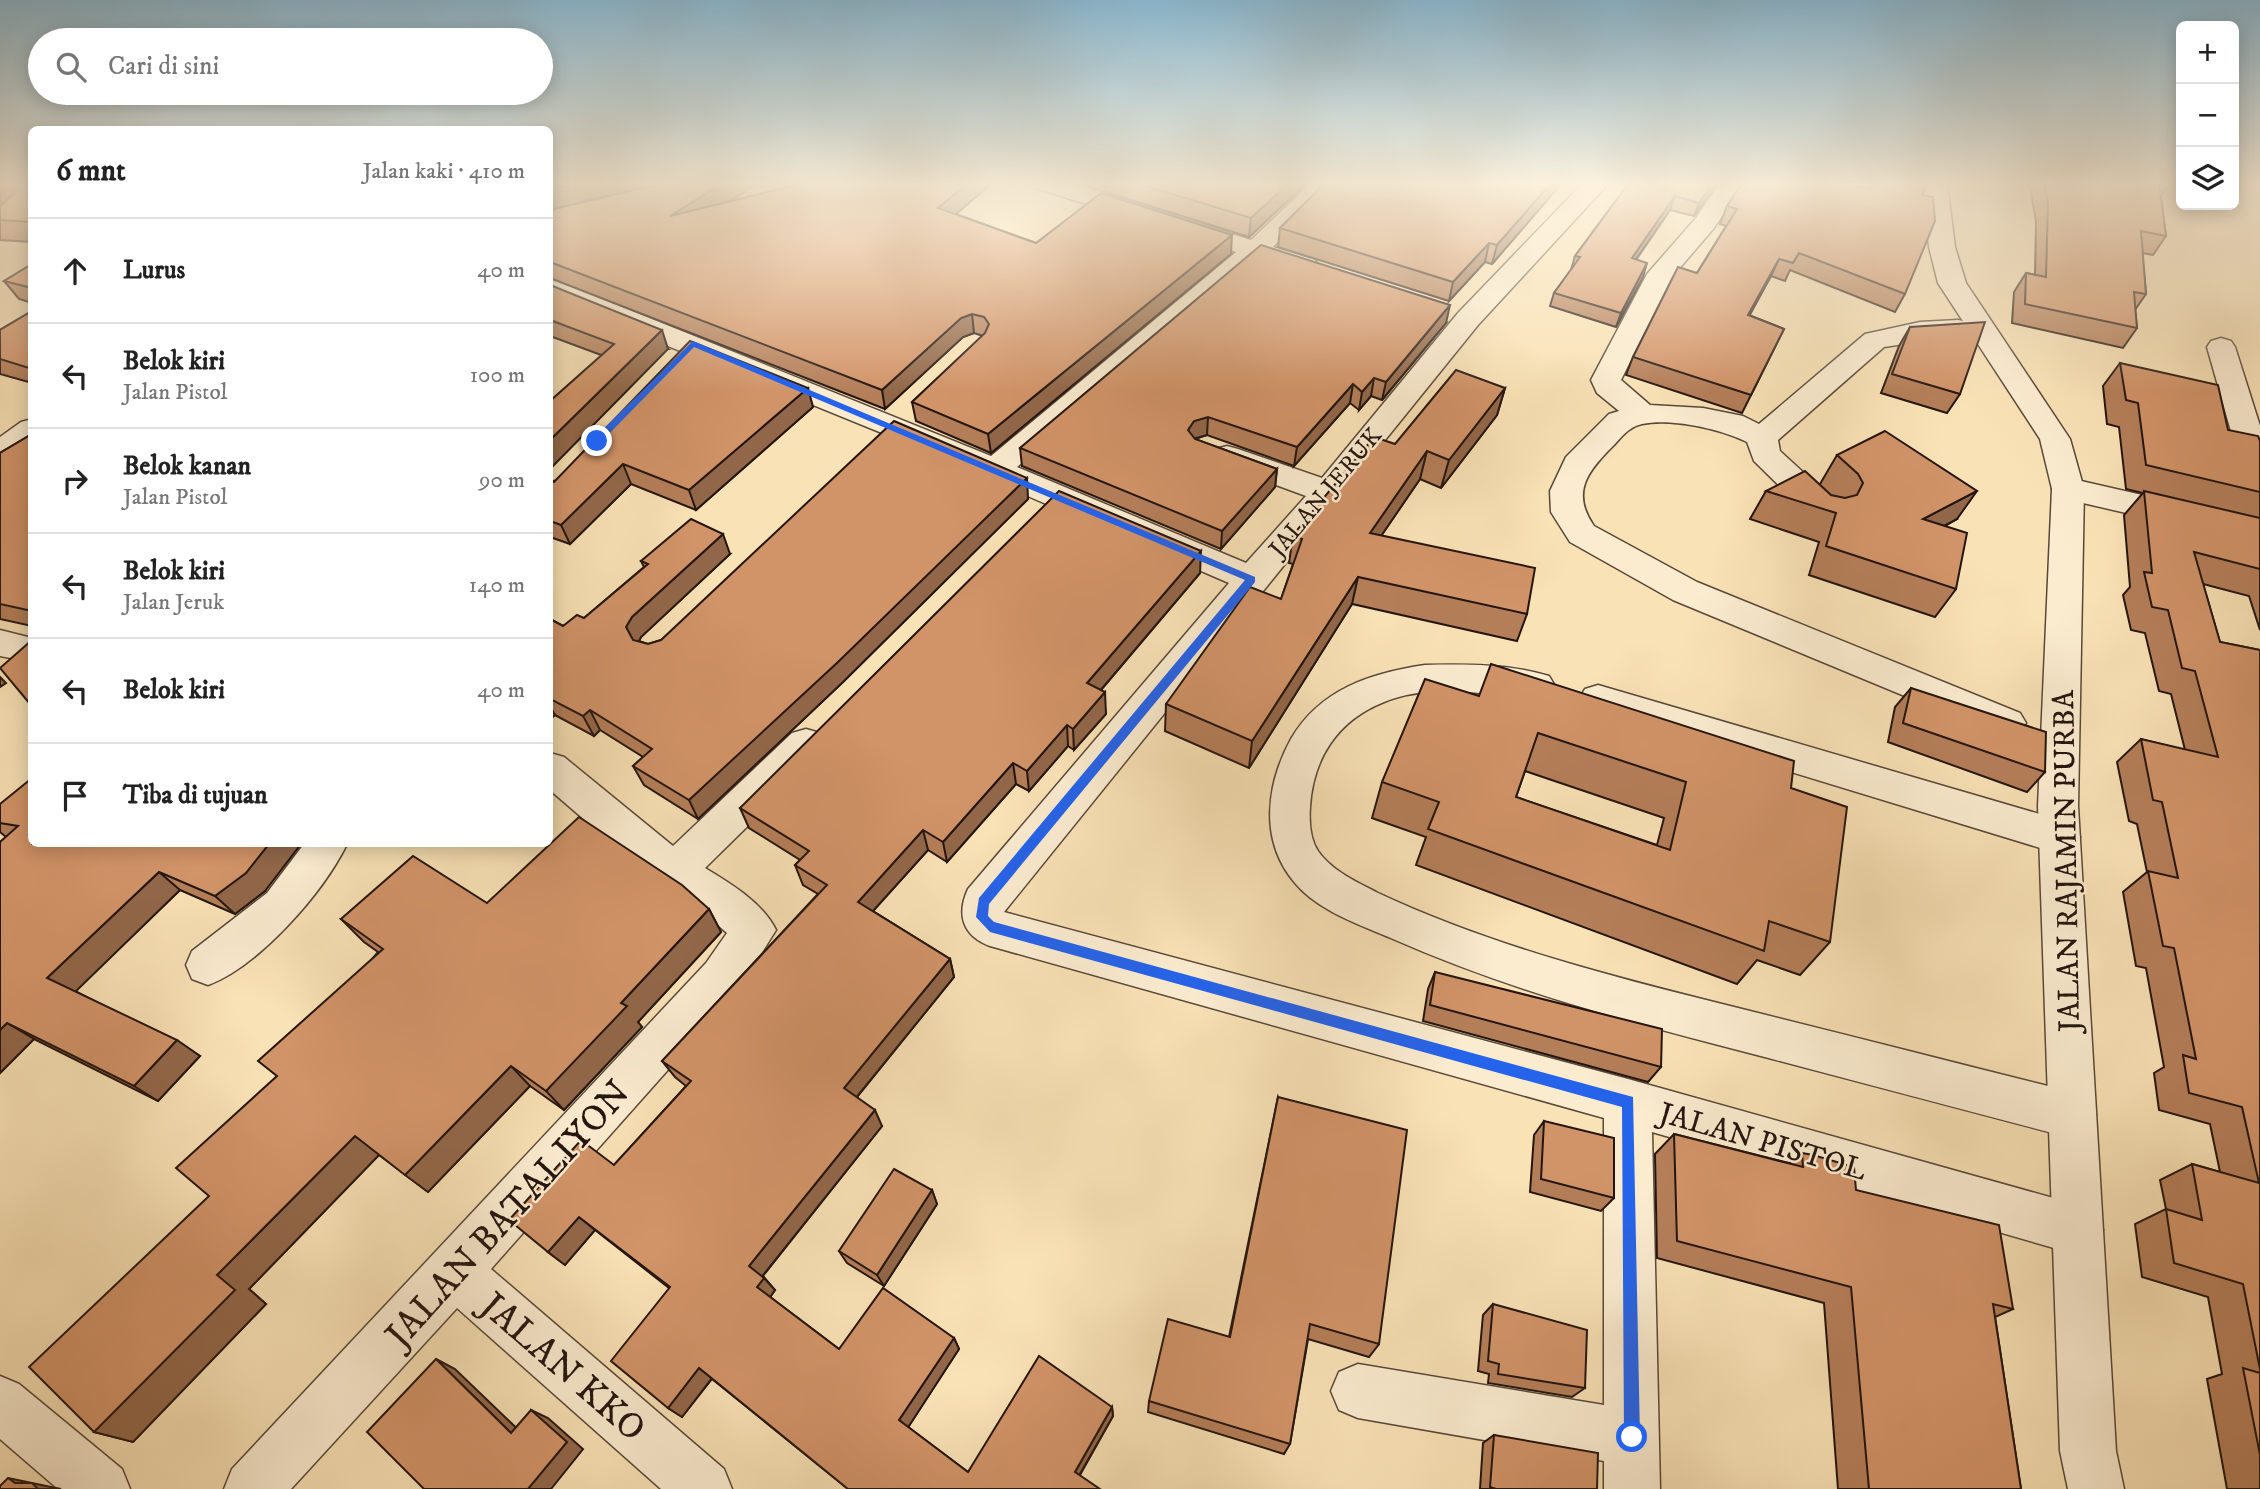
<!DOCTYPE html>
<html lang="id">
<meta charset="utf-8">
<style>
:root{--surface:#fff;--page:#f2f2f2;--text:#222;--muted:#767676;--line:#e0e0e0}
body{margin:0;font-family:"IM FELL DW Pica",serif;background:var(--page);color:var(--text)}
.controls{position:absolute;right:21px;top:21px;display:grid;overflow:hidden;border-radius:10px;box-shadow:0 4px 18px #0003}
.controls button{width:63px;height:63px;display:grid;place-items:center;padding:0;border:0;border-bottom:2px solid var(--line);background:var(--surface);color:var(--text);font:35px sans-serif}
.stop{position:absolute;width:21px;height:21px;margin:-16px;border:5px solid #2563eb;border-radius:50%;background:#fff}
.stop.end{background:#2563eb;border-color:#fff;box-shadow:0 2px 7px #0008}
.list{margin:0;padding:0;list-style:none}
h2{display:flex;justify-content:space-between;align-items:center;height:91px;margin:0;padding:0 28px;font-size:30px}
h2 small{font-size:23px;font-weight:400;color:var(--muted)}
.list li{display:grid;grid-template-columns:46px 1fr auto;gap:21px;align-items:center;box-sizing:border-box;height:105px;padding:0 28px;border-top:2px solid var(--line)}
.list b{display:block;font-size:26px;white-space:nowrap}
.list p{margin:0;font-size:23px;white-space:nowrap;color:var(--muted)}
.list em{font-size:23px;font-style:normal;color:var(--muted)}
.icon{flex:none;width:38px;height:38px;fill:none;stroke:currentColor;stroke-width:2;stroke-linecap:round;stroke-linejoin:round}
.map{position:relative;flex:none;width:2260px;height:1489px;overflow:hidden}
.search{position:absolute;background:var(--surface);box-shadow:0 4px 18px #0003;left:28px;top:28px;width:525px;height:77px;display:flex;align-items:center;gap:18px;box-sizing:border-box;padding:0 24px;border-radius:38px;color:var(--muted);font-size:26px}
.panel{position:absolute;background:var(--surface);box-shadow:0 4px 18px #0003;left:28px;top:126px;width:525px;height:721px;border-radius:10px}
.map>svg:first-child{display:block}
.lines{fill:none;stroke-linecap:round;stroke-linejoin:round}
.minor-casing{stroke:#594839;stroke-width:3}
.tertiary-casing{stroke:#594839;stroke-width:3}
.minor{fill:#fbecd0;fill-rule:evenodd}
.tertiary{fill:#fbecd0;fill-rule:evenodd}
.wall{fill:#b47e59;stroke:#24150f;stroke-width:2;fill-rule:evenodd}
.shaded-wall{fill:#926749;stroke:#24150f;stroke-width:2}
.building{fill:#d19368;stroke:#24150f;stroke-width:2;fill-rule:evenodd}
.route{fill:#2563eb}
.labels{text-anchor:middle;stroke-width:5;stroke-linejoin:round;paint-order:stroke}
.far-street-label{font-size:24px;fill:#24150f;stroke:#fbecd0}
.street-label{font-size:30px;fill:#24150f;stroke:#fbecd0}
.near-street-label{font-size:37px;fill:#24150f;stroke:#fbecd0}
</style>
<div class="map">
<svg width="2260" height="1489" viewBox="0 0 2260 1489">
<rect width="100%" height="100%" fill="#f9e2b6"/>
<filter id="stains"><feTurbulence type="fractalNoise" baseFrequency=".00286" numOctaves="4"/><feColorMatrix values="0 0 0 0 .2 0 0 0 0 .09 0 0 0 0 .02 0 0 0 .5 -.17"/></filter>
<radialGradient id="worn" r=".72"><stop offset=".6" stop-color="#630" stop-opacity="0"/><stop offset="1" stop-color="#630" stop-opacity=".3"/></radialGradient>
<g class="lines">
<!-- minor casing -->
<g class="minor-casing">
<g id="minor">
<path d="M1033 183H1071L1251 240 1311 183H1337L1273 247 1315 260 1319 266 1315 272 1306 274 1259 260 1017 467 1246 563 1306 496 1216 463 1211 456 1216 449 1227 446 1238 449 1322 478 1458 313 1583 183H1609L1478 325 1004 912 1628 1079 2078 1205 2096 1212 2103 1230 2096 1248 2078 1255 1652 1132 1660 1489H1604V1461L1358 1418 1339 1410 1331 1391 1339 1372 1358 1364 1604 1405V1118L990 946C963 936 956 915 968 889L1229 583 882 433 550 298V280L560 282 991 456 1236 252 1036 188Z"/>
<path d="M1720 183H1744L1714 228 1672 277 1621 380 1650 405 1703 408 1743 416 1759 424 1865 334 1920 322 1958 320 1968 322 1972 328 1968 334 1958 336 1884 347 1778 440 1780 451 1839 505 1843 513 1839 521 1827 524 1815 521 1754 461 1747 442C1720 429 1672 418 1642 424 1628 427 1621 438 1612 447 1587 472 1571 493 1594 526L1697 582 2020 713 2026 723 2020 733 2007 738 1994 733 1673 600 1570 542 1551 512 1550 491 1566 457 1609 414 1619 411 1597 393 1591 380 1647 274 1696 218Z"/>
<polygon points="2221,338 2231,341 2235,347 2260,426 2260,487 2249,484 2244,477 2207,347 2211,341"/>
<polygon points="2068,478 2260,522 2260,544 2057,497 2052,489 2057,481"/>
<polygon points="0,630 32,638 32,662 0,656"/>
<path d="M1425 665C1466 664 1510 664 1549 676L1555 686 1549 696 1536 700C1489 694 1430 683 1384 702 1338 720 1313 758 1310 807 1309 821 1310 839 1318 851 1332 871 1357 882 1378 893 1496 948 1621 979 1746 1010 1855 1037 1963 1065 2072 1092L2089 1099 2096 1115 2089 1131 2072 1138C1967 1111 1862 1083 1757 1055 1633 1023 1511 991 1393 939 1361 925 1318 911 1295 883 1259 841 1266 785 1291 739 1320 689 1371 673 1425 665Z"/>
<polygon points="1598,685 2060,820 2074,825 2080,837 2074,849 2060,854 1585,709 1579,699 1585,689"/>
<path d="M806 729 820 733 825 744 820 755 705 868C730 883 763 903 776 930L738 991 491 1269 724 1469 732 1489H661L457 1308 291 1489H224L232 1469 706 963 727 933 696 906 659 884 550 790V753L564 757 673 846 792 733Z"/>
<path d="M304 844H347C323 893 259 966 208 985L192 979 186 965 192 951 267 893Z"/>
<polygon points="0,1376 19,1384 122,1469 130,1489 58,1489 0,1439"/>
</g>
</g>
<!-- tertiary casing -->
<g class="tertiary-casing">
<g id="tertiary">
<polygon points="1923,183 1947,183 1955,247 1966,283 2070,439 2084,489 2078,806 2116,1451 2124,1489 2068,1489 2060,1451 2038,806 2052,489 2040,439 1938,283 1929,247"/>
<polygon points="32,419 32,444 11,459 0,462 0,437 21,422"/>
</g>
</g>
<!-- minor -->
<use href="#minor" class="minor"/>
<!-- tertiary -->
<use href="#tertiary" class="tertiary"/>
</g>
<!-- wall -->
<g class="wall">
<polygon points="0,183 32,183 32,242 0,240"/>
<polygon points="664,183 758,183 729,202 889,186 901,183 992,183 956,214 1036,243 1231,254 991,453 916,421 912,402 983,336 974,333 963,337 885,409 550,278 550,210"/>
<polygon points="1077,183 1307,183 1249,237"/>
<polygon points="1325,183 1562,183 1492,264 1485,262 1449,301 1278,247 1280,228"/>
<polygon points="1629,183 1717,183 1694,216 1670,210 1636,260 1643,277 1616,327 1550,306 1554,293 1571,270 1575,256"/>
<polygon points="2029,183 2170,183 2161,197 2166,236 2153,255 2142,253 2146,294 2135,310 2137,328 2123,348 2012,323 2014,292 2026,273 2035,275 2036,221"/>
<polygon points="1870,189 1922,195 1905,294 1895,312 1790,270 1785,281 1771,276 1749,315 1784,329 1742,413 1626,375 1633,357 1697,273 1726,226 1720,224 1727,206"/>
<polygon points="32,264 32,303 19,299 4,281"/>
<polygon points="550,285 668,349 601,355 550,336"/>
<polygon points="32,311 32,383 0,374 0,330"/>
<polygon points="1446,323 1382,400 1371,396 1359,410 1350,403 1294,466 1207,435 1195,439 1277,469 1275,487 1221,549 1022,466 1020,448"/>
<polygon points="1910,327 1960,394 1947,413 1881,393 1899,346"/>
<polygon points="2120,363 2228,430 2260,441 2260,630 2249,596 2203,584 2220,642 2260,650 2260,1489 2227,1489 2207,1379 2222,1374 2208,1297 2142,1277 2135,1224 2166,1209 2160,1180 2192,1164 2220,1172 2210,1124 2159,1110 2154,1073 2164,1067 2146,968 2136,966 2123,892 2147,872 2137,824 2129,821 2117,762 2141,739 2185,750 2171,694 2159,691 2145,633 2131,630 2123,595 2130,587 2124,515 2143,493 2126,489 2119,427 2107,424 2103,386"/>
<polygon points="1505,388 1497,415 1441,488 1420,479 1381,536 1527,614 1517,641 1352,604 1249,768 1165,731 1166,704 1281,599 1293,564 1289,563 1293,535 1395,444"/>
<polygon points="813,407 696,510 631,484 570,544 550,537 550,482"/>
<polygon points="32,434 32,626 0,619 0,453"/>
<polygon points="1837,455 1957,519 1945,526 1956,589 1935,617 1809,575 1819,542 1750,519 1766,491 1820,484"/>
<polygon points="1028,499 843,682 698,819 644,785 633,766 643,757 600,730 594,736 555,715 550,719 550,619 563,626 584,618 644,567 641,561 730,554 641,637 639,641 648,644 661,640"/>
<polygon points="1200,573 1101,690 1106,714 1074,750 1068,746 1029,791 1016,784 947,862 928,850 873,911 950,959 954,977 857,1097 882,1126 763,1276 775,1290 770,1297 839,1349 954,1338 959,1349 908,1427 968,1472 1112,1407 1113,1416 1080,1475 848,1489 712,1379 682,1417 668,1408 669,1288 595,1230 565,1265 548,1252 614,1165 686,1086 675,1077 662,1061 818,894 803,885 795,865 800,860 749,828 740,808"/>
<polygon points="1911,688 2045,772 2027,792 1888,742 1895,707"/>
<path d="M1479 696 1791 788 1830 942 1800 975 1757 960 1737 984 1416 865 1426 837 1372 818 1382 782ZM1525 771 1664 818 1657 845 1516 797Z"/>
<polygon points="0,804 265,891 235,914 180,890 75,991 200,1056 158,1101 34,1039 0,1073 0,842 6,837 0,832"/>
<polygon points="487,903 709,909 721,932 638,1022 642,1027 564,1110 530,1086 428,1192 379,1155 249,1289 266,1304 133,1442 94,1432 209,1196 277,1076 378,952 364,942 341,919"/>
<polygon points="1435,972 1661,1067 1648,1082 1423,1021 1428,989"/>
<polygon points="1278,1097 1379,1344 1369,1357 1308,1339 1290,1444 1284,1454 1148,1412 1149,1401 1229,1337"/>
<polygon points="1544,1121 1614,1198 1601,1211 1530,1192 1534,1135"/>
<polygon points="1674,1134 1789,1163 1802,1153 1856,1190 2013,1309 1995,1317 2021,1489 1838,1489 1824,1303 1657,1258 1655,1154"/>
<polygon points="932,1190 937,1204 884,1286 847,1263 839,1251"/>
<polygon points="1493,1304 1585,1388 1572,1397 1488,1383 1489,1374 1478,1371 1483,1315"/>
<polygon points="1494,1435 1597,1489 1480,1489 1483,1443"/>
</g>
<!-- shaded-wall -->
<g class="shaded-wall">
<polygon points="0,183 32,183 0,207"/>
<polygon points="577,183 662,183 550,210 550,190"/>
<polygon points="723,183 758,183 676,235 670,216"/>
<polygon points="968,183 992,183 941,227 938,208"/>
<polygon points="1289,183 1307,183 1249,237 1251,218"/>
<polygon points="1551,183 1562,183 1492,264 1497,245"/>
<polygon points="1713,183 1717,183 1694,216 1699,203"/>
<polygon points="1675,196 1670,210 1627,272 1632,258"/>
<polygon points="1232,235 1231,254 991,453 988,434"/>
<polygon points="1489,243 1485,262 1449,301 1453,282"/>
<polygon points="1779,259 1771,276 1740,333 1748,315"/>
<polygon points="1647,263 1643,277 1616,327 1621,313"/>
<polygon points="1450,305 1446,323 1382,400 1386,382"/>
<polygon points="972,314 974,333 963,337 885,409 882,390 961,318"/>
<polygon points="662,330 668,349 550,469 550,440"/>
<polygon points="1374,378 1371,396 1359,410 1362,392"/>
<polygon points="1353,384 1350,403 1294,466 1297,447"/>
<polygon points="808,388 813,407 696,510 689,490"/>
<polygon points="1505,388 1497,415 1441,488 1449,460"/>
<polygon points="1208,417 1207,435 1193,439 1188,430 1194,421"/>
<polygon points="1427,451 1420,479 1364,561 1370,533"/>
<polygon points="623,464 631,484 570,544 561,525"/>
<polygon points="1277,469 1275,487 1221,549 1222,531"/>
<polygon points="1027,478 1028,499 843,682 698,819 689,800"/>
<polygon points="1977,491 1957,519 1904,548 1923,519"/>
<polygon points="723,534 730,554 641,637 636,647 626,627 632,617"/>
<polygon points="1201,551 1200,573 1088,705 1087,683"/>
<polygon points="1358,577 1352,604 1249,768 1252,741"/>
<polygon points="0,677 6,683 0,687"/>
<polygon points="1105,692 1106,714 1074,750 1073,729"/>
<polygon points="550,706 555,715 550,719"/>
<polygon points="590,710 600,730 594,736 583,716"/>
<polygon points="1067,725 1068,746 1029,791 1027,771"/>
<polygon points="1013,763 1016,784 947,862 943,842"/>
<polygon points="923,830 928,850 864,921 858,902"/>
<polygon points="269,844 301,844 265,891 235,914 215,896"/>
<polygon points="159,872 180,890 72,995 47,978"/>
<polygon points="709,909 721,932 638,1022 642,1027 564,1110 546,1091 621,1003"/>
<polygon points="950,959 954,977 851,1104 844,1088"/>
<polygon points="7,1023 34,1039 0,1073 0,1030"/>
<polygon points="177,1040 200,1056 158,1101 134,1086"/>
<polygon points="511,1066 530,1086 428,1192 405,1175"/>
<polygon points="875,1110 882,1126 760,1279 749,1266"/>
<polygon points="355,1136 380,1154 249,1289 266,1304 133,1442 94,1432 217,1275"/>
<polygon points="932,1190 937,1204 884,1286 877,1275"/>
<polygon points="579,1217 595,1230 565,1265 548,1252"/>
<polygon points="764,1278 775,1290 768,1300 757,1287"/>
<polygon points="954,1338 959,1349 907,1429 899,1420"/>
<polygon points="436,1359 455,1369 529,1440 511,1433"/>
<polygon points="699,1368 712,1378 682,1417 668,1408"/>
<polygon points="1112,1407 1113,1416 1077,1479 1075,1472"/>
<polygon points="531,1410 548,1418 583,1449 551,1489 528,1489"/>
<polygon points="8,1478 51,1487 61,1489 38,1489 15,1483"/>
</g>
<!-- building -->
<g class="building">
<polygon points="19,183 32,183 32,222 0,220 0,206 18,190"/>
<polygon points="550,183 577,183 550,190"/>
<polygon points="664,183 723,183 670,216 804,183 887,183 889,186 901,183 968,183 938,208 1036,243 1101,193 1232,235 988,434 912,402 985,333 989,324 984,317 972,314 961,318 882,390 550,262 550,210"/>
<polygon points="1136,183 1289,183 1251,218"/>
<polygon points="1325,183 1551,183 1497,245 1489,243 1453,282 1280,228"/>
<polygon points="1629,183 1713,183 1699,203 1675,196 1632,258 1647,263 1621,313 1554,293 1580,257 1575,256"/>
<polygon points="1742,183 1848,183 1870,189 1873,183 1927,183 1922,195 1933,197 1935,221 1905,294 1799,253 1793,263 1779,259 1748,315 1784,329 1751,395 1633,357 1678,267 1697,273 1737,209 1727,206"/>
<polygon points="2044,183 2159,183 2166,236 2141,231 2146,294 2134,292 2137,328 2025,304 2026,273 2046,277 2048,202"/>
<polygon points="1261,245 1450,305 1386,382 1374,378 1362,392 1353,384 1297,447 1208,417 1194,421 1188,430 1195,439 1277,469 1222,531 1020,448"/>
<polygon points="32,264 32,288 4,281"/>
<polygon points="550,285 662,330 550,440 550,401 614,344 550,320"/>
<polygon points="32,311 32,369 0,359 0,330"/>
<polygon points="1985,322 1960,394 1892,374 1910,327"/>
<polygon points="690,341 808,388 689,490 623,464 561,525 550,521 550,482 554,482"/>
<polygon points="2120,363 2218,385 2228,430 2258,436 2260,441 2260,492 2146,465 2138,403 2126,400"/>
<polygon points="1456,370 1505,388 1449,460 1427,451 1370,533 1535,568 1527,614 1358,577 1252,741 1166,704 1250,587 1281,599 1302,539 1293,535 1374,437 1395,444"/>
<polygon points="894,421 1027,478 838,662 689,800 633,766 652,749 590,710 583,716 550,699 550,619 563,626 577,615 584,618 648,564 641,561 691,519 723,534 632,617 626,627 633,640 648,644 661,640"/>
<polygon points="1885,431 1977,491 1923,519 1967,533 1956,589 1826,546 1836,513 1766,491 1805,471 1831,495 1845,498 1857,495 1863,483 1858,474 1837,455"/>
<polygon points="32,434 32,611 0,604 0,453"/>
<polygon points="1059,491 1201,551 1087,683 1105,692 1073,729 1067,725 1027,771 1013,763 943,842 923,830 858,902 950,959 844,1088 875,1110 749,1266 764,1278 757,1287 839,1349 883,1288 954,1338 899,1420 968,1472 1039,1356 1112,1407 1075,1472 1100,1489 848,1489 699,1368 668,1408 611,1361 670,1287 579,1217 548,1252 509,1220 581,1140 614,1165 691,1081 662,1061 827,885 795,865 809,851 740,808"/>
<polygon points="2144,491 2260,518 2260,569 2194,552 2220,642 2260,650 2260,1369 2243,1284 2174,1263 2166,1209 2202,1220 2192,1164 2259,1183 2242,1107 2189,1093 2183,1055 2196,1059 2174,948 2163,946 2148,871 2178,878 2162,802 2153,800 2141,739 2218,757 2195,671 2182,668 2168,610 2152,607 2144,572 2152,573"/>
<polygon points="32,640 32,703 30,704 0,668"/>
<path d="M1491 664 1794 761 1791 788 1847 807 1830 942 1769 921 1764 951 1428 829 1439 802 1382 782 1425 679 1479 696ZM1538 733 1686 782 1670 850 1516 797Z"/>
<polygon points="1911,688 2046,732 2045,772 1903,723"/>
<polygon points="32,778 32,844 269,844 246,873 215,896 159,872 47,978 177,1040 134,1086 7,1023 0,1030 0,842 18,826 0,823 0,804"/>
<polygon points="579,817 682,885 709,909 621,1003 627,1006 546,1091 511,1066 405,1175 355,1136 217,1275 235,1290 94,1432 29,1367 209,1196 176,1168 277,1076 258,1061 383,949 341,919 413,856 487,903"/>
<polygon points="1435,972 1662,1029 1661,1067 1430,1005"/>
<polygon points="1278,1097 1407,1130 1379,1344 1310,1324 1290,1444 1149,1401 1168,1319 1230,1337"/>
<polygon points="1544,1121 1614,1138 1614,1198 1541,1179"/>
<polygon points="1674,1134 1803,1167 1802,1153 1813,1155 1854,1167 1856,1190 1999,1225 2013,1309 1993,1304 2021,1489 1869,1489 1851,1287 1677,1241"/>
<polygon points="894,1169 932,1190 877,1275 839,1251"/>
<polygon points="1493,1304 1587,1330 1585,1388 1498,1374 1499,1364 1488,1361"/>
<polygon points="436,1359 511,1433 531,1410 567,1442 528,1489 424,1489 367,1432"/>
<polygon points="2243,1368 2260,1373 2260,1455"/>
<polygon points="1494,1435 1598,1453 1597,1489 1496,1489 1490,1487"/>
<polygon points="8,1478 15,1483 32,1483 38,1489 0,1489 0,1486"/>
</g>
<!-- sky -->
<linearGradient id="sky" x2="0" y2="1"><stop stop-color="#8ab8d1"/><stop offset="0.47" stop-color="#fcf2de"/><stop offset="1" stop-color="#fcf2de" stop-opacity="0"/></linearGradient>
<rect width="2260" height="392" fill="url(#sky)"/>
<!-- route -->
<polygon class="route" points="693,341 1255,577 1255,582 989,904 988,916 994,922 1633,1097 1640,1437 1638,1443 1626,1443 1624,1437 1622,1107 990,932 976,917 979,898 1245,580 694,347 600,443 593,443 593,439"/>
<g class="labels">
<!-- far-street labels -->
<g class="far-street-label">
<text transform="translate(1325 492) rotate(-50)" y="8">JALAN JERUK</text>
</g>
<!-- street labels -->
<g class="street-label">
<text transform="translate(2066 861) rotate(-91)" y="10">JALAN RAJAMIN PURBA</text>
<text transform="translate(1763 1141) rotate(16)" y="10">JALAN PISTOL</text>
</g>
<!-- near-street labels -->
<g class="near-street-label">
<text transform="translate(507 1213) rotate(-48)" y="13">JALAN BATALIYON</text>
<text transform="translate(564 1366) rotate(41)" y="13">JALAN KKO</text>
</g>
</g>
<rect width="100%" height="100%" filter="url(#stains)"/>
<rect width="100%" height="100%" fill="url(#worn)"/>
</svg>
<div class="controls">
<button>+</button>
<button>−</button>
<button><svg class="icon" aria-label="layers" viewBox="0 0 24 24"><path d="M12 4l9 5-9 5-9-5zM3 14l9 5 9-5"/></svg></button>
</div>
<div class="stop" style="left:1632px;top:1437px"></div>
<div class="stop end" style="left:597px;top:441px"></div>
<div class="search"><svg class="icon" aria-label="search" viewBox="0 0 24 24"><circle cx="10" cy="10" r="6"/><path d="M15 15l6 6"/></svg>Cari di sini</div>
<section class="panel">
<h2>6 mnt<small>Jalan kaki · 410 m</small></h2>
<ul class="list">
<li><svg class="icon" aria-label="ahead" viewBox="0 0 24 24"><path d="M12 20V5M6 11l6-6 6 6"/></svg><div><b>Lurus</b></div><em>40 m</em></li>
<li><svg class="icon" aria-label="left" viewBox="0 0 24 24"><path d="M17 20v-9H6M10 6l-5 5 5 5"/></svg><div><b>Belok kiri</b><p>Jalan Pistol</p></div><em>100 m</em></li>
<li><svg class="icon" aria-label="right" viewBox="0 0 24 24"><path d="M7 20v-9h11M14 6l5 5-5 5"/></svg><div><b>Belok kanan</b><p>Jalan Pistol</p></div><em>90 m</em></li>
<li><svg class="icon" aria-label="left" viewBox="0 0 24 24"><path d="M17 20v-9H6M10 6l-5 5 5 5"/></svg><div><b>Belok kiri</b><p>Jalan Jeruk</p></div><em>140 m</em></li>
<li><svg class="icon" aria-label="left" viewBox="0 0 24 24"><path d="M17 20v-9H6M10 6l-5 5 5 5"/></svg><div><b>Belok kiri</b></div><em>40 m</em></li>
<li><svg class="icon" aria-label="arrive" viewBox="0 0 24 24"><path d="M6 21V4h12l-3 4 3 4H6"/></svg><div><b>Tiba di tujuan</b></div></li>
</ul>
</section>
</div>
